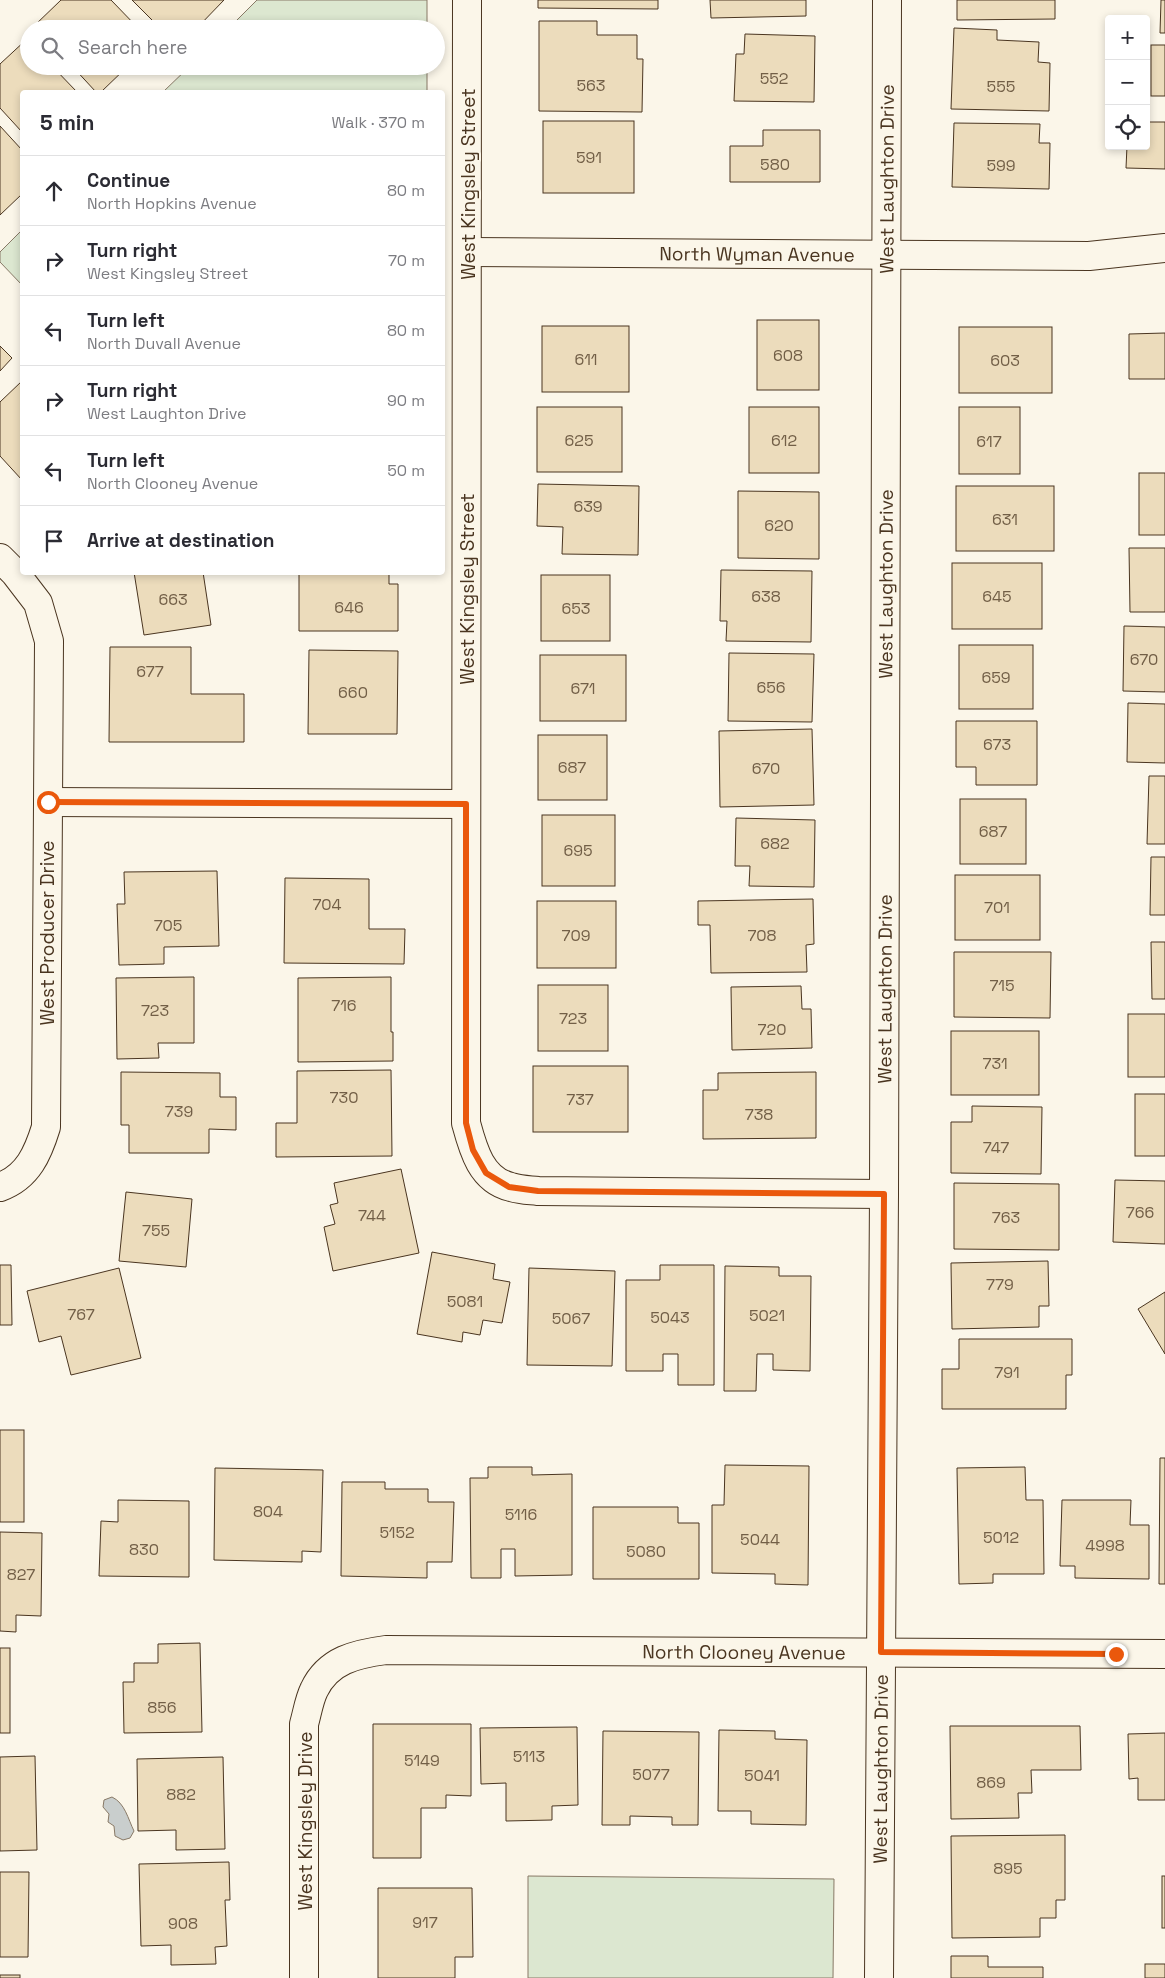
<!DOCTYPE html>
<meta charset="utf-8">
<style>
:root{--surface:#fff;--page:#f7f7f7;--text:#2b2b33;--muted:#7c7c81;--line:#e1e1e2}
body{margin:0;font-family:"Space Grotesk",sans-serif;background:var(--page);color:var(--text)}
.controls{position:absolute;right:15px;top:15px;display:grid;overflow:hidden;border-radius:5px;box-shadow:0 2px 8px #0003}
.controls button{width:45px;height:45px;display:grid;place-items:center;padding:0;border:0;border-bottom:1px solid var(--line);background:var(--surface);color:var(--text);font:25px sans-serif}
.stop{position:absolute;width:15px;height:15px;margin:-11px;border:4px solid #ea580c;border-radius:50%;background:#fff}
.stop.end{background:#ea580c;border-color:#fff;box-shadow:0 1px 5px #0008}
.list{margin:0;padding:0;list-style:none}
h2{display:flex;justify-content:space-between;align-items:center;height:65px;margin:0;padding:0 20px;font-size:21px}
h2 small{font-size:16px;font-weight:400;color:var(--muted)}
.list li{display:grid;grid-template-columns:32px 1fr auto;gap:15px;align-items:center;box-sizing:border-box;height:70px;padding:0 20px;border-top:1px solid var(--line)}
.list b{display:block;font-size:19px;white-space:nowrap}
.list p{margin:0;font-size:16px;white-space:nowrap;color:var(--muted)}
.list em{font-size:16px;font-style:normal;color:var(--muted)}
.icon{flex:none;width:28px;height:28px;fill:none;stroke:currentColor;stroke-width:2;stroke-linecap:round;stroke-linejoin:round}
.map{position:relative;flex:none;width:1165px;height:1978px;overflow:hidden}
.search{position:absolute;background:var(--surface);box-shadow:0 2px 8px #0003;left:20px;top:20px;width:425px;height:55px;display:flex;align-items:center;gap:12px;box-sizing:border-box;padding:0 18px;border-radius:28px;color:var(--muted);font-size:19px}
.panel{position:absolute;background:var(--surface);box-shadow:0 2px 8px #0003;left:20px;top:90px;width:425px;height:485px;border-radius:5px}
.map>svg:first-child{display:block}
.green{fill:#dce7d0;stroke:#887966}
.water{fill:#c9cecd;stroke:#887966}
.building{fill:#ecdcbc;stroke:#4a3520}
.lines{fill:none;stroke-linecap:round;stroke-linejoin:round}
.street-casing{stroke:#4a3520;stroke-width:30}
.street{stroke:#fbf6e9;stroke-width:28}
.route{stroke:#ea580c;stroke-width:6}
.labels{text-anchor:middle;stroke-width:4;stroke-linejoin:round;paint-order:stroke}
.number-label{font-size:16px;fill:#725f47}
.street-label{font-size:19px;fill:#4a3520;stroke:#fbf6e9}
</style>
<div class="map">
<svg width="1165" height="1978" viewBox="0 0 1165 1978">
<rect width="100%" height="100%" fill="#fbf6e9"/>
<!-- green -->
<g class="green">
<polygon points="257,0 427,0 427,29 228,29"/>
<polygon points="190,66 427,66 427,92 163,92"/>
<polygon points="22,230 22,285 0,262 0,252"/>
<polygon points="528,1876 834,1879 833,1978 528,1978"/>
</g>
<!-- water -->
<path class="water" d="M112 1797C125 1803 128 1819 134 1831L130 1838 123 1840 115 1836 114 1826 108 1822 109 1814 103 1807 104 1800Z"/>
<!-- building -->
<g class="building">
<polygon points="61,0 111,0 139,29 36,29 34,26"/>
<polygon points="132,0 224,0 196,29 161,29"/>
<polygon points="538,0 658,0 658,9 538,8"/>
<polygon points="710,0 806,0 806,16 711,18"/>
<polygon points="957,0 1055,0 1055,19 957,20"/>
<polygon points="1161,0 1165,0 1165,33 1160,33"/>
<polygon points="539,21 597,21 597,35 637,35 637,59 643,59 642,112 539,111"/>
<polygon points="954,28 997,30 997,40 1039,42 1038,62 1050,63 1049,111 951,109"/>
<polygon points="745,34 815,36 814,102 734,101 736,54 744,54"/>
<polygon points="27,39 29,41 29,66 52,66 77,92 22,92 22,132 0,108 0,64"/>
<rect x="1151" y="45" width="14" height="51"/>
<polygon points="72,66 128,66 101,92 96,92"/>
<rect x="543" y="121" width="91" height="72"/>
<polygon points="1146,122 1165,122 1165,169 1126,168 1127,146 1146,146"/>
<polygon points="954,123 1040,124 1039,143 1050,143 1049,189 952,187"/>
<polygon points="0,126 22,150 22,194 0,215"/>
<polygon points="763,130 820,130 820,182 730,182 730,146 763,146"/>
<rect x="757" y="320" width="62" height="70"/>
<rect x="542" y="326" width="87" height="66"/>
<rect x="959" y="327" width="93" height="66"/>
<polygon points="1165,333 1165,379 1129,379 1129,334"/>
<polygon points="0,346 12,358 0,371"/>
<polygon points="22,381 22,480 0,456 0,402"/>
<rect x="537" y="407" width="85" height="65"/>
<rect x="749" y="407" width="70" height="66"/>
<rect x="959" y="407" width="61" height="67"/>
<rect x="1139" y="473" width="26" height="62"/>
<polygon points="538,484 639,486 638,555 562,554 563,527 537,526"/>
<rect x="956" y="486" width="98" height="65"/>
<polygon points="738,491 819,492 819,559 738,558"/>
<polygon points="1129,548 1165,548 1165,612 1130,612"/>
<rect x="952" y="563" width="90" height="66"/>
<polygon points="721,570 812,571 811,642 726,641 727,621 720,621"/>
<polygon points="134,572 203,572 211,625 144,635"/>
<polygon points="299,572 389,572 389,584 398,584 398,631 299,631"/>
<rect x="541" y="575" width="69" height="66"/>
<polygon points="1124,626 1165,627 1165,692 1123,691"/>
<rect x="959" y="645" width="74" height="64"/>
<polygon points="110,647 191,647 191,694 244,694 244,742 109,742"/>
<polygon points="309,650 398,651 397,734 308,734"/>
<polygon points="729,653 814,654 812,722 728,721"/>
<rect x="540" y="655" width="86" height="66"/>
<polygon points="1128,703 1165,704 1165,763 1127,762"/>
<polygon points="956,721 1037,721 1037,785 976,785 976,767 956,767"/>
<polygon points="812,729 814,805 720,807 719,731"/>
<rect x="538" y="735" width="69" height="65"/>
<polygon points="1149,776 1165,776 1165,844 1147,844"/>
<rect x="960" y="799" width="66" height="65"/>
<rect x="542" y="815" width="73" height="71"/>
<polygon points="736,818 815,820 814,887 749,886 750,866 735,866"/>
<polygon points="1151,857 1165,857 1165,915 1150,915"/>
<polygon points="217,871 219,946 164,947 164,964 119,965 117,904 125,904 124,872"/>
<rect x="955" y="875" width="85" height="65"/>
<polygon points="285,878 369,879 369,929 405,929 404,964 284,963"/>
<polygon points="813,899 814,944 806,945 807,972 711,973 710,925 698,925 698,901"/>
<rect x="537" y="901" width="79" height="67"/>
<polygon points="1151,942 1165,942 1165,999 1152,999"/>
<polygon points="954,952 1051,952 1050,1018 954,1017"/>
<polygon points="194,977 194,1043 158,1043 159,1058 117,1059 116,978"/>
<polygon points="391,977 391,1032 393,1032 393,1061 298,1062 298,978"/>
<rect x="538" y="985" width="70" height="66"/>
<polygon points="801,986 802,1009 811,1009 812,1048 732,1050 731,987"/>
<rect x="1128" y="1014" width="37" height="63"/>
<rect x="951" y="1031" width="88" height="64"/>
<rect x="533" y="1066" width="95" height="66"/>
<polygon points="391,1070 392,1156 276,1157 276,1123 297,1123 297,1071"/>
<polygon points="121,1072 220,1073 220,1097 236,1097 236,1130 209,1129 209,1153 129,1153 129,1125 121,1125"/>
<polygon points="816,1072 816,1138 703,1139 703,1090 718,1090 718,1073"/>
<rect x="1135" y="1094" width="30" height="62"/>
<polygon points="972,1106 1042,1107 1041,1174 951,1173 951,1122 972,1122"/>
<polygon points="401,1169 419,1253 333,1271 324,1227 335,1224 330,1205 338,1203 334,1183"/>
<polygon points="1115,1180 1165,1181 1165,1244 1113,1242"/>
<polygon points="954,1183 1059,1184 1059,1250 954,1249"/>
<polygon points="126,1192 192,1199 186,1267 119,1261"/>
<polygon points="432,1252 495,1264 493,1279 510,1282 502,1323 483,1320 480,1335 463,1332 462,1342 417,1334"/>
<polygon points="1048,1261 1049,1306 1039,1306 1039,1327 952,1329 951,1263"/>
<polygon points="0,1265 11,1265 12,1325 0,1325"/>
<polygon points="660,1265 714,1265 714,1385 678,1385 678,1354 663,1354 663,1371 626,1371 626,1280 660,1280"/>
<polygon points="725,1266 779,1267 779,1276 811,1276 810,1371 773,1370 773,1354 757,1354 756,1391 724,1391"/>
<polygon points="119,1268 141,1358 71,1375 61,1336 39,1342 27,1291"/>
<polygon points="529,1268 615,1271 612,1366 527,1365"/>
<polygon points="1165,1292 1165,1354 1138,1309"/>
<polygon points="959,1339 1072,1339 1072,1375 1066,1375 1066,1409 942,1409 942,1369 959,1369"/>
<rect x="0" y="1430" width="24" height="92"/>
<polygon points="1160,1458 1165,1458 1165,1584 1159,1584"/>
<polygon points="725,1465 809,1466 808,1585 775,1584 775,1574 712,1573 712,1505 724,1505"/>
<polygon points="488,1467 532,1467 532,1475 572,1474 572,1575 515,1576 515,1549 501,1549 501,1578 471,1578 470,1478 488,1478"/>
<polygon points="1025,1467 1026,1500 1043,1500 1044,1574 993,1574 993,1583 959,1584 957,1468"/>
<polygon points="215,1468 323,1470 321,1552 302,1551 302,1562 214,1560"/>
<polygon points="342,1482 385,1482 385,1489 428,1489 428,1502 454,1502 452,1562 427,1562 427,1578 341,1576"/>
<polygon points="118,1500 189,1501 189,1577 99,1576 101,1521 118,1522"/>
<polygon points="1062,1500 1131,1500 1130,1525 1149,1525 1149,1579 1075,1578 1075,1566 1060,1566"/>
<polygon points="593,1507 678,1507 678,1523 699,1523 699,1579 593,1579"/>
<polygon points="0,1532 42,1533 41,1616 16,1615 16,1632 0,1631"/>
<polygon points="200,1643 202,1732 124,1733 123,1682 134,1682 134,1663 158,1663 158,1644"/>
<rect x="0" y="1648" width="10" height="85"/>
<polygon points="373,1724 471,1724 471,1796 446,1795 446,1808 421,1808 421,1858 373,1858"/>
<polygon points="950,1726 1080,1726 1081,1770 1031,1770 1032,1793 1018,1793 1019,1818 951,1819"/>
<polygon points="577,1727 578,1805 552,1806 552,1820 506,1821 506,1783 481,1784 480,1728"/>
<polygon points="719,1730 775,1731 775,1739 807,1740 806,1825 751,1824 751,1811 718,1811"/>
<polygon points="603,1731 699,1732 698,1825 672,1825 672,1817 630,1816 630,1825 602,1825"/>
<polygon points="1165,1733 1165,1800 1138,1800 1138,1778 1129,1779 1128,1734"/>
<polygon points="35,1756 37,1850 0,1851 0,1757"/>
<polygon points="223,1757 225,1849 176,1850 176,1830 138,1831 137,1759"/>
<polygon points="1065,1835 1065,1900 1056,1900 1056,1918 1040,1918 1040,1937 952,1938 951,1836"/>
<polygon points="229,1862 230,1900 225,1900 227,1946 215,1947 216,1964 171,1965 171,1945 141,1946 139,1864"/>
<polygon points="0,1872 29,1872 28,1957 0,1957"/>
<rect x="1162" y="1876" width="3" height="52"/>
<polygon points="378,1888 472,1888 473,1957 455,1957 455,1978 378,1978"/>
<polygon points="951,1956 988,1956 988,1967 1043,1967 1043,1978 951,1978"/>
<rect x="1145" y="1964" width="20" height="14"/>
<rect x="0" y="1975" width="20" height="3"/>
</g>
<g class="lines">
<!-- street casing -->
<g class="street-casing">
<g id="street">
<path d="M467 0 466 1123C473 1149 481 1180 511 1187 520 1190 529 1190 538 1191L884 1194"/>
<path id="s1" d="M468 252 1089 256 1165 248"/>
<path d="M0 558 15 573 38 603 49 641 46 1127C38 1153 28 1177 0 1187"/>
<polyline points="48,802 465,804"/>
<path id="s2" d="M304 1978V1724C307 1714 309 1700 314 1690 328 1660 356 1654 386 1650L1165 1654"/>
<path id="s3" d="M879 1978 884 1194 887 0"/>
</g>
</g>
<!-- street -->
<use href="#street" class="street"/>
</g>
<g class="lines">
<!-- route -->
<polyline class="route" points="48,802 466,804 466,1123 473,1150 486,1173 509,1187 538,1191 884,1194 881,1652 1116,1654"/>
</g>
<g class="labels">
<!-- number labels -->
<g class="number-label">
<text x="774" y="84">552</text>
<text x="591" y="91">563</text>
<text x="1001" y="92">555</text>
<text x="589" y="163">591</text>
<text x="775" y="170">580</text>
<text x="1001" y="171">599</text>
<text x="788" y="361">608</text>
<text x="586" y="365">611</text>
<text x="1005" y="366">603</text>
<text x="579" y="446">625</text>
<text x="784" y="446">612</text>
<text x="989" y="447">617</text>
<text x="588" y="512">639</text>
<text x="1005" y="525">631</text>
<text x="779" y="531">620</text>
<text x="766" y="602">638</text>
<text x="997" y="602">645</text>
<text x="173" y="605">663</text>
<text x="349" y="613">646</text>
<text x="576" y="614">653</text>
<text x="1144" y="665">670</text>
<text x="150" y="677">677</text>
<text x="996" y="683">659</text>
<text x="771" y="693">656</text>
<text x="583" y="694">671</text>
<text x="353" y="698">660</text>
<text x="997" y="750">673</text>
<text x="572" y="773">687</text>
<text x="766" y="774">670</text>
<text x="993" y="837">687</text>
<text x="775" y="849">682</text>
<text x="578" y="856">695</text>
<text x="327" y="910">704</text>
<text x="997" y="913">701</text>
<text x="168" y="931">705</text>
<text x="576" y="941">709</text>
<text x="762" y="941">708</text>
<text x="1002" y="991">715</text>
<text x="344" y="1011">716</text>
<text x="155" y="1016">723</text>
<text x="573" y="1024">723</text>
<text x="772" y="1035">720</text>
<text x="995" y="1069">731</text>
<text x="344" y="1103">730</text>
<text x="580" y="1105">737</text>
<text x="179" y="1117">739</text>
<text x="759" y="1120">738</text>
<text x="996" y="1153">747</text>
<text x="1140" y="1218">766</text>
<text x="372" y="1221">744</text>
<text x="1006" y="1223">763</text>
<text x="156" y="1236">755</text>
<text x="1000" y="1290">779</text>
<text x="465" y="1307">5081</text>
<text x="81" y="1320">767</text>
<text x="767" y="1321">5021</text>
<text x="670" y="1323">5043</text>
<text x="571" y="1324">5067</text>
<text x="1007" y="1378">791</text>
<text x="268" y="1517">804</text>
<text x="521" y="1520">5116</text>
<text x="397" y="1538">5152</text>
<text x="1001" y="1543">5012</text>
<text x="760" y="1545">5044</text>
<text x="1105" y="1551">4998</text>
<text x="144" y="1555">830</text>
<text x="646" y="1557">5080</text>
<text x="21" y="1580">827</text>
<text x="162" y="1713">856</text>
<text x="529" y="1762">5113</text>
<text x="422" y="1766">5149</text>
<text x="651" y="1780">5077</text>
<text x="762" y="1781">5041</text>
<text x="991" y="1788">869</text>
<text x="181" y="1800">882</text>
<text x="1008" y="1874">895</text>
<text x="425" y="1928">917</text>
<text x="183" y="1929">908</text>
</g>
<!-- street labels -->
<g class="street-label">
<text dy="7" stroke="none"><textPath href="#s3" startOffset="1799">West Laughton Drive</textPath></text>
<text transform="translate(468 184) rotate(-90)" y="7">West Kingsley Street</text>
<text dy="7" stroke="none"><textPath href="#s1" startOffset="289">North Wyman Avenue</textPath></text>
<text dy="7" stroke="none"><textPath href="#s3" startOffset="1394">West Laughton Drive</textPath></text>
<text transform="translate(467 589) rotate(-90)" y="7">West Kingsley Street</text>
<text transform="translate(47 933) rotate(-90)" y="7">West Producer Drive</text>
<text dy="7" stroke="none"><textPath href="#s3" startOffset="989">West Laughton Drive</textPath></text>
<text dy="7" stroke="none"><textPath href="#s2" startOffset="734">North Clooney Avenue</textPath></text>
<text dy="7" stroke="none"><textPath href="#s3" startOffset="209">West Laughton Drive</textPath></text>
<text transform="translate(305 1821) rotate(-90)" y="7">West Kingsley Drive</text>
</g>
</g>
</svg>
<div class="controls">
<button>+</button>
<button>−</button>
<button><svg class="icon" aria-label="locate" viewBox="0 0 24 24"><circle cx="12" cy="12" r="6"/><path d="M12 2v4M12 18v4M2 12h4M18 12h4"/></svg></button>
</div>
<div class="stop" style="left:48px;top:802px"></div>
<div class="stop end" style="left:1116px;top:1654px"></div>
<div class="search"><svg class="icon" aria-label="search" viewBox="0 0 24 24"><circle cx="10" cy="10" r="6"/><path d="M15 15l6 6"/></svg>Search here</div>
<section class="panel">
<h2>5 min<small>Walk · 370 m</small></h2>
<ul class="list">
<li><svg class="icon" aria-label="ahead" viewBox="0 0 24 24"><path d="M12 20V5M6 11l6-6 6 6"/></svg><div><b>Continue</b><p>North Hopkins Avenue</p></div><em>80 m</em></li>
<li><svg class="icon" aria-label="right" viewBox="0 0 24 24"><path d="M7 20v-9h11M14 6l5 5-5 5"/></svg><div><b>Turn right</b><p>West Kingsley Street</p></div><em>70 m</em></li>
<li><svg class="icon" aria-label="left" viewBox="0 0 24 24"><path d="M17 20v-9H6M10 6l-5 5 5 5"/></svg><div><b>Turn left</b><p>North Duvall Avenue</p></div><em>80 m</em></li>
<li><svg class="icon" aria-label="right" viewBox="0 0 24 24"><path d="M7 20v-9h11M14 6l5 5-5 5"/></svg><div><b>Turn right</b><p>West Laughton Drive</p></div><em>90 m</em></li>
<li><svg class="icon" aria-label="left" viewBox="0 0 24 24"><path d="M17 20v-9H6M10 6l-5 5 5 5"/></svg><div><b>Turn left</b><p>North Clooney Avenue</p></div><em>50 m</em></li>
<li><svg class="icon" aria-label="arrive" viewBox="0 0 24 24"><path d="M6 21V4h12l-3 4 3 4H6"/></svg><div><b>Arrive at destination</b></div></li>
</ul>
</section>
</div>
